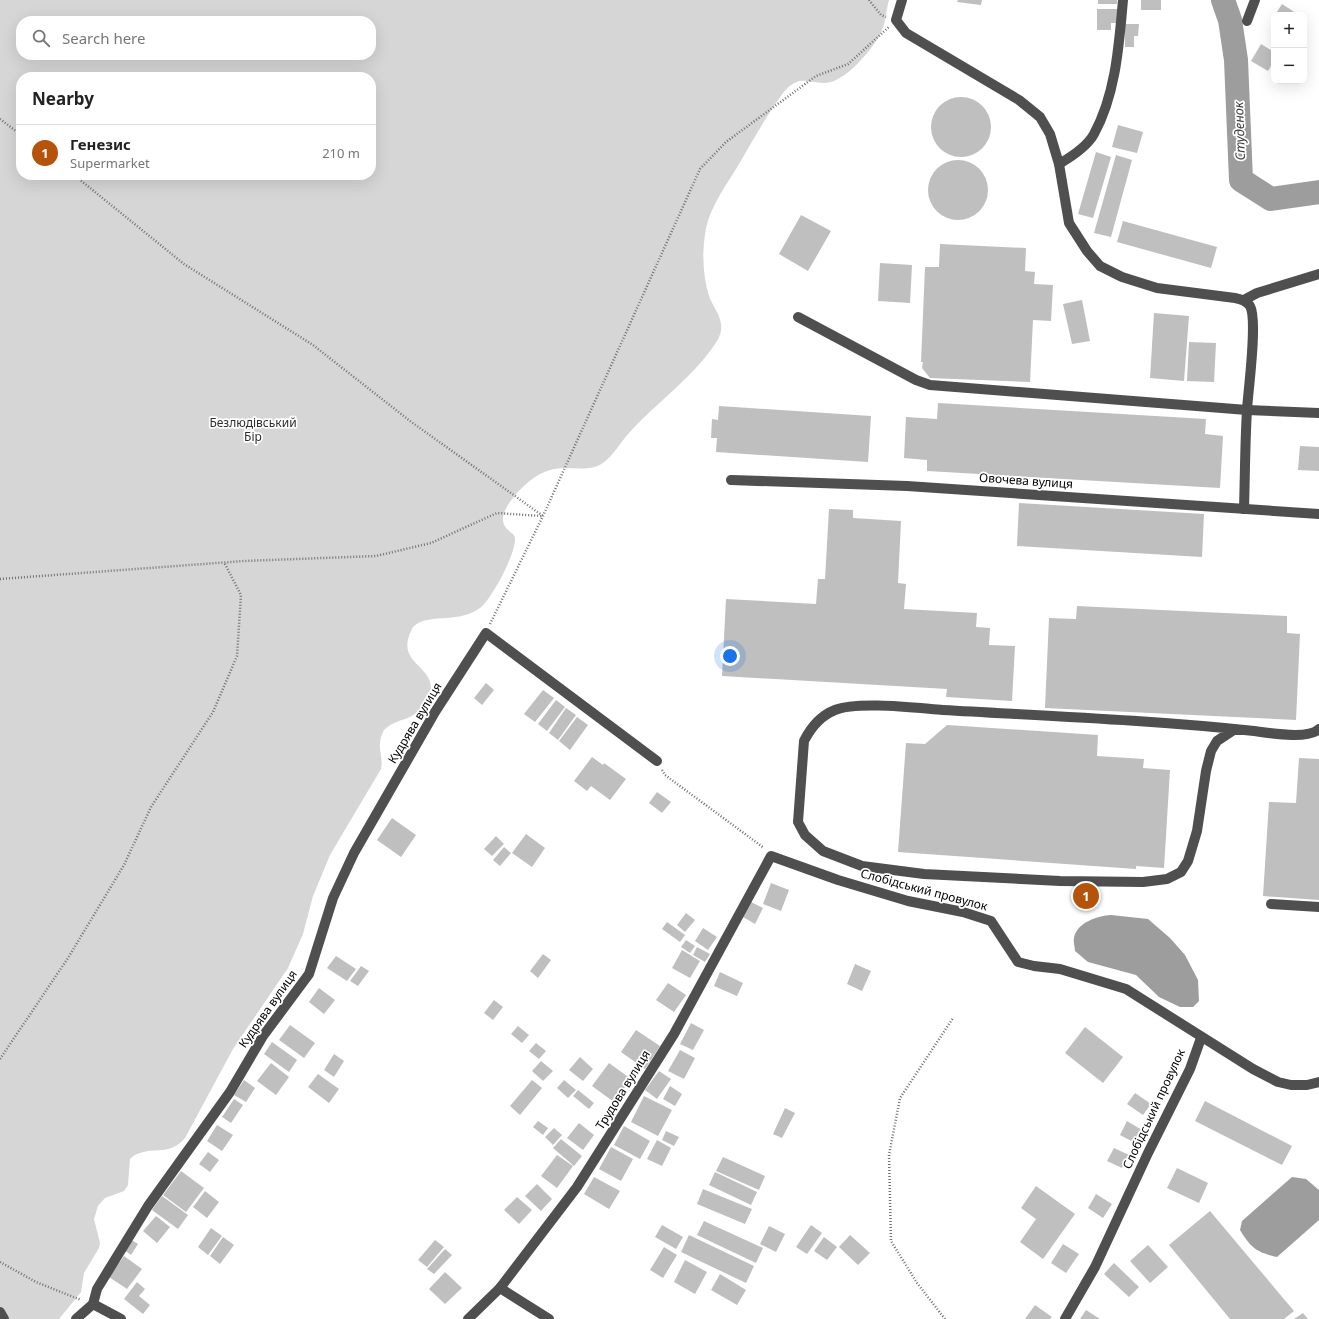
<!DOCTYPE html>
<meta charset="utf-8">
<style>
:root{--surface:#fff;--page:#f2f2f2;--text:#222;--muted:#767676;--line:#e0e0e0;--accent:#b45309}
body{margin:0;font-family:"Noto Sans",sans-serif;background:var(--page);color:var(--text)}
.controls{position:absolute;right:12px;top:12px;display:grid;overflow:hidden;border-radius:8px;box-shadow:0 4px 16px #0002}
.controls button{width:36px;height:36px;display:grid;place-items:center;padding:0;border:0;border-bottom:1px solid var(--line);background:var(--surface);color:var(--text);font:20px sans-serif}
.you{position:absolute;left:730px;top:656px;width:14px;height:14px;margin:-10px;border:3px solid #fff;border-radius:50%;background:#1a73e8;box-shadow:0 0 0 6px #1a73e833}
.badge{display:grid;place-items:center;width:26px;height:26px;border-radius:50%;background:var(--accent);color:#fff;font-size:13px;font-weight:700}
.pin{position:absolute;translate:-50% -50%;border:2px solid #fff;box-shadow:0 1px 4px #0006}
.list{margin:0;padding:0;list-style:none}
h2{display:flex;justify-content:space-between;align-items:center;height:52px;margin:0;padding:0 16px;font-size:17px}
h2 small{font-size:13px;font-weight:400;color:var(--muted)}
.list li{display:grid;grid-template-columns:26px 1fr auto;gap:12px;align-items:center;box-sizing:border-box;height:56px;padding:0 16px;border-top:1px solid var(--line)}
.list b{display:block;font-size:15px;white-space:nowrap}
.list p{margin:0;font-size:13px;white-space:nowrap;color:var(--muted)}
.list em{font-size:13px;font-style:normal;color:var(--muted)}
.icon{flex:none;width:22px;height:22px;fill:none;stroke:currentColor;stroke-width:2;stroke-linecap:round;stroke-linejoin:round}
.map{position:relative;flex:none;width:1319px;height:1319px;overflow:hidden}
.search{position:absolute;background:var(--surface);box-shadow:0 4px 16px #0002;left:16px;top:16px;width:360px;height:44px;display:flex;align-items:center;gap:10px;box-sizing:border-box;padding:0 14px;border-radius:16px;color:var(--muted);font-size:15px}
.panel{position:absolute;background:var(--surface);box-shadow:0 4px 16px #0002;left:16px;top:72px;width:360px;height:108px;border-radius:16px}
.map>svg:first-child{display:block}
.green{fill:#d6d6d6;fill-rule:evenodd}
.water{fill:#9d9d9d}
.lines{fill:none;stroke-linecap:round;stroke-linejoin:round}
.river{stroke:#9d9d9d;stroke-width:24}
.building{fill:#bfbfbf}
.path{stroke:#717171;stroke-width:2.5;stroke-dasharray:1 2;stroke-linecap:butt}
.minor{stroke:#4f4f4f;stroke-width:10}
.labels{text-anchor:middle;stroke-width:3.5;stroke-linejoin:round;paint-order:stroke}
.park-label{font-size:12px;fill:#2d2d2d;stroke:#fff}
.street-label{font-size:12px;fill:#000;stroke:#fff}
.water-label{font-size:13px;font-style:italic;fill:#3e3e3e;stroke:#fff}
</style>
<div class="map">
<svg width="1319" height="1319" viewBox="0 0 1319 1319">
<rect width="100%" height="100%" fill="#fff"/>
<!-- green -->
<path class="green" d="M0 0H889C886 10 886 21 882 30 875 47 845 83 825 83 804 83 800 74 783 93 767 115 753 140 739 164 726 186 708 209 705 235 702 254 703 277 709 296 712 305 720 314 721 324 722 330 720 336 717 341 694 377 657 402 629 433 620 443 613 456 603 463 591 471 577 468 564 468 542 468 526 482 513 498 506 506 498 520 507 529 511 533 515 534 515 539 515 555 495 591 485 603 464 628 421 609 411 631 396 663 432 665 431 689 431 693 428 697 426 701 411 725 400 715 384 730 375 748 384 754 381 769L330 855 313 896 303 934 288 968 233 1049 185 1138C168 1159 147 1143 130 1159L128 1185 124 1191 105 1198 98 1206 94 1219 100 1243 99 1248 84 1273 81 1292 59 1319H0ZM21 21H371V55H21ZM21 77H371V175H21Z"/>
<!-- water -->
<g class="water">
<path d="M1111 915 1148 919 1170 938 1185 955 1198 980 1199 1001 1193 1007H1180L1159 997 1136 975 1088 962 1075 951C1075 947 1073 941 1074 938 1077 922 1098 916 1111 915Z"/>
<path d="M1292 1177 1306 1179 1319 1190V1220L1277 1257C1256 1252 1251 1248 1240 1230L1242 1221Z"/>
</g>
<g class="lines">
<!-- river -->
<polyline class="river" points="1223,0 1230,20 1236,60 1241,180 1271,199 1319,192"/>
</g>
<!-- building -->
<g class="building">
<polygon points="958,0 982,0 981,5 957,2"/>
<rect x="1098" y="0" width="19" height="4"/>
<rect x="1141" y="0" width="20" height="10"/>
<polygon points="1282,4 1299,15 1275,15"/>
<polygon points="1097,9 1118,9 1118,23 1111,23 1111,30 1097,30"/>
<polygon points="1125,24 1139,24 1138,36 1134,36 1134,47 1125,47"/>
<polygon points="1261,44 1274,52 1274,61 1268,71 1251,61"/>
<circle cx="961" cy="127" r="30"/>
<polygon points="1118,125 1143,132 1137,153 1112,147"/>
<polygon points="1096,152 1111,157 1093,218 1078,214"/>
<polygon points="1116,155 1132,160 1111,237 1094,233"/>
<circle cx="958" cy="190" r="30"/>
<polygon points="801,215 831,231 808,271 779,254"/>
<polygon points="1123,221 1217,247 1211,268 1117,242"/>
<polygon points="940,244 1026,248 1025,271 1035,272 1034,284 1053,285 1051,321 1033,320 1030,382 930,378 922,368 923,362 921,362 925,267 939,267"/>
<polygon points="880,263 912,265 910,303 878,301"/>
<polygon points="1082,300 1090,341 1072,344 1063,304"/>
<polygon points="1154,313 1189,316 1184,381 1150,378"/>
<polygon points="1189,342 1216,343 1214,382 1187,381"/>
<polygon points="938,403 1206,419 1205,434 1223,436 1220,488 927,471 927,460 904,458 906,417 937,419"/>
<polygon points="719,406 871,416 868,462 716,452 717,438 711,438 712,419 718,420"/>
<polygon points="1300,446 1319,447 1319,471 1298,470"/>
<polygon points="1019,503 1204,514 1202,557 1017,546"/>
<polygon points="829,509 853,510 853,518 901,521 898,583 906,584 904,609 977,613 976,627 990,628 989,645 1015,646 1012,701 946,697 947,689 722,676 726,599 816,604 818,579 825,579"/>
<polygon points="1077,606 1287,616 1287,633 1300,634 1296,720 1045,708 1049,618 1076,619"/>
<polygon points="486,683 494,690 482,705 474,698"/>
<polygon points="543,690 554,698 535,722 524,714"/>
<polygon points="556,700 565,707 547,731 538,724"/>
<polygon points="566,708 576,715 558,740 549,733"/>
<polygon points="577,717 588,725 570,750 559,741"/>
<polygon points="947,725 1098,735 1097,756 1144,759 1143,768 1170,770 1164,868 1136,866 1136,869 898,852 906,743 925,744"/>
<polygon points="592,757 603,765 604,763 626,779 610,800 591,786 587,791 574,781"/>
<polygon points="1299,758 1319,759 1319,900 1263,896 1269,802 1296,803"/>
<polygon points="657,792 671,802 662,813 649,803"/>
<polygon points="392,818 416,835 401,857 377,840"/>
<polygon points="526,834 545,848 532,867 512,853"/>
<polygon points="496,836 504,844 492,856 484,849"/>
<polygon points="504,847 511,853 500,866 493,860"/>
<polygon points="771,883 789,890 781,911 763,904"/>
<polygon points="751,902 763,908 755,924 743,917"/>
<polygon points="686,913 695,920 685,932 677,925"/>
<polygon points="667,922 685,935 680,942 662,929"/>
<polygon points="703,928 717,937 708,950 695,941"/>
<polygon points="686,940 695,946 690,953 681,947"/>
<polygon points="697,947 710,954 705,962 693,955"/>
<polygon points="682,950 700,961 690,978 672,968"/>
<polygon points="543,954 551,960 538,978 530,971"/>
<polygon points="336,956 356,969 347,981 327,968"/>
<polygon points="855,964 871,971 862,991 847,984"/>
<polygon points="361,966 369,971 358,986 350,981"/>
<polygon points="720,972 743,983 737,996 714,986"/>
<polygon points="668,983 686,995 674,1012 656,1000"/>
<polygon points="319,988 335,1000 324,1014 309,1002"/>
<polygon points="494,1000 503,1007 493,1020 484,1013"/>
<polygon points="691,1023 704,1030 693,1050 680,1044"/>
<polygon points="290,1025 315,1043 304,1058 279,1040"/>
<polygon points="518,1026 529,1035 522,1043 511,1034"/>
<polygon points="1085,1027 1123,1057 1103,1083 1065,1053"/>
<polygon points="636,1030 660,1046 645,1069 621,1052"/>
<polygon points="272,1042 297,1060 289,1072 264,1054"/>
<polygon points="536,1043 546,1051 539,1059 529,1051"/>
<polygon points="680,1050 695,1058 684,1079 668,1071"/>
<polygon points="334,1054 344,1061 334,1077 324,1070"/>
<polygon points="580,1057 593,1069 583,1081 569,1070"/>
<polygon points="541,1061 553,1071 543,1081 532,1071"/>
<polygon points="271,1063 289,1077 276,1095 257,1081"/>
<polygon points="609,1063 631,1079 614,1102 592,1086"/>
<polygon points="659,1071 671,1079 657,1099 645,1090"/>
<polygon points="318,1074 339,1089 329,1103 308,1087"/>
<polygon points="244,1080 255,1088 246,1102 234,1095"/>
<polygon points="532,1080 542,1088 520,1115 510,1106"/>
<polygon points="564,1080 576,1090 568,1098 557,1088"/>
<polygon points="670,1086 682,1094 675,1106 663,1099"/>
<polygon points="578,1090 594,1103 589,1109 573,1096"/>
<polygon points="1135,1093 1151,1104 1143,1115 1127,1104"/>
<polygon points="644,1096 672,1110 658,1136 631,1122"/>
<polygon points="234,1099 243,1105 231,1123 222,1117"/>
<polygon points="1205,1101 1292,1146 1282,1165 1195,1121"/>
<polygon points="785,1108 795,1113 782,1138 773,1134"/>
<polygon points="538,1121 548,1128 543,1135 533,1127"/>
<polygon points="1127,1121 1142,1130 1135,1143 1120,1135"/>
<polygon points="579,1123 594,1135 583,1150 567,1138"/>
<polygon points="217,1125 233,1135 222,1151 207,1141"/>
<polygon points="624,1126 650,1141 640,1159 614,1145"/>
<polygon points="554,1128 562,1135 553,1145 545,1137"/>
<polygon points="666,1131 679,1137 674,1146 662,1140"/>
<polygon points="561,1139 582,1156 574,1166 553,1148"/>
<polygon points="657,1140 671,1148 662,1166 647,1159"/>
<polygon points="611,1147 633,1159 621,1181 599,1169"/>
<polygon points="1114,1148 1129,1155 1122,1168 1107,1161"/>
<polygon points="208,1152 219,1160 210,1172 199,1164"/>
<polygon points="557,1155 573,1166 557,1188 541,1176"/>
<polygon points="723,1157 765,1176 759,1190 716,1171"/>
<polygon points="1177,1168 1208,1183 1199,1203 1167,1188"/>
<polygon points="181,1171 204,1188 186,1212 163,1195"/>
<polygon points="715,1172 757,1192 751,1205 709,1185"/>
<polygon points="594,1177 620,1191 609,1209 584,1194"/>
<polygon points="537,1184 552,1199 541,1211 525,1196"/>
<polygon points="1036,1186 1075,1214 1043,1259 1020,1242 1036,1219 1021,1208"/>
<polygon points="703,1189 752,1209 745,1224 697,1204"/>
<polygon points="205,1191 219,1202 207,1218 193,1207"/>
<polygon points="1096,1194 1112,1204 1103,1218 1088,1208"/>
<polygon points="162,1196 188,1215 178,1229 152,1210"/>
<polygon points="517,1197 532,1210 519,1224 504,1210"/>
<polygon points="1210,1211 1294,1311 1284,1319 1230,1319 1169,1245"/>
<polygon points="156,1216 170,1227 157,1243 143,1231"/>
<polygon points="704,1221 763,1248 756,1263 697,1235"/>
<polygon points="662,1225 683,1237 676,1249 655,1237"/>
<polygon points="811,1225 822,1233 807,1254 796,1247"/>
<polygon points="769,1226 785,1234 776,1252 760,1244"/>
<polygon points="211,1228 222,1236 208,1255 198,1247"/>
<polygon points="689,1235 754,1266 746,1283 681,1252"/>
<polygon points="850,1235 870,1253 858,1265 839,1247"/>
<polygon points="223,1237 234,1245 220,1264 210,1256"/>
<polygon points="824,1237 837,1247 827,1260 814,1251"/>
<polygon points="130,1239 138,1244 131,1255 123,1249"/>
<polygon points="435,1240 444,1247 427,1267 418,1260"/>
<polygon points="1063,1244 1079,1254 1066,1273 1051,1263"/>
<polygon points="1148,1245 1168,1267 1150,1283 1130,1261"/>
<polygon points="664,1247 677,1255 663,1278 650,1270"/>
<polygon points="445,1249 452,1255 434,1274 427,1269"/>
<polygon points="124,1256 142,1269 127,1289 109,1277"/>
<polygon points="685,1260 707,1272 695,1294 674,1282"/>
<polygon points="1114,1263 1139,1287 1129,1297 1104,1274"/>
<polygon points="445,1272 462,1288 445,1304 429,1289"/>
<polygon points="720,1274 746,1290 737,1305 711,1290"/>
<polygon points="137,1282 145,1289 139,1296 150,1305 143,1314 124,1299"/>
<polygon points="1035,1305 1052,1317 1050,1319 1025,1319"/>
<polygon points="1086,1310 1100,1319 1080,1319"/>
<polygon points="1303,1313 1308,1319 1294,1319"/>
</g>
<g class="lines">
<!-- path -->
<g class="path">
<polyline points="869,0 881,15 886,17"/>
<polyline points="0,119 21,135"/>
<polyline points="74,175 184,264 313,345 410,421 543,516"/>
<polyline points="0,579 244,561 376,556 431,543 497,513 541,516"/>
<polyline points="490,624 543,516 700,169 726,142 816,76 848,64 889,27"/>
<polyline points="662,770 665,775 764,848"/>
<polyline points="0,1059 68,958 124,865 151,807 213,712 237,656 241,595 224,562"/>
<polyline points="0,1262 36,1282 81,1300"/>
<polyline points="945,1319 917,1283 891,1241 889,1155 900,1098 953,1018"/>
</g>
<!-- minor -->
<g class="minor">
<path d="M902 0 896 20 906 33 1019 100 1040 117 1050 134 1059 164 1069 223 1087 251 1100 266 1122 277 1157 288 1235 298C1240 299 1247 301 1250 306 1258 320 1248 391 1247 410 1245 443 1245 476 1244 509"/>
<polyline points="1247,21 1255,0"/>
<path d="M1059 164C1071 157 1087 147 1094 134 1116 94 1119 44 1123 0"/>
<polyline points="1244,300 1257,293 1319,274"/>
<polyline points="798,317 916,380 930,385 1247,410 1319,413"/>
<polyline points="731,480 907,486 1319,514"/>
<path d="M1235 729 1217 741 1211 751 1206 771 1197 831 1188 861 1181 872 1167 879 1143 882 1060 881 924 874 862 866 823 851 805 835 798 822 804 741C811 727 820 716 835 710 858 701 916 708 943 710 1047 716 1151 720 1254 731 1269 733 1308 740 1319 729"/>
<polyline points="1271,904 1319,907"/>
<polyline points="500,1288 549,1319"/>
<polyline points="93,1304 121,1319"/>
<polyline points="0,1312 4,1319"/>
<polyline points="76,1319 93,1304 97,1289 148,1206 230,1092 263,1036 309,974 333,898 354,853 435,712 486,633 657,761"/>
<polyline points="468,1319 500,1288 577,1187 674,1034 771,856 838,880 908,901 963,912 991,921 1018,962 1034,966 1060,969 1126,989 1253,1069 1278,1082 1291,1085 1307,1085 1319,1082"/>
<polyline points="1065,1319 1095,1267 1148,1153 1190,1069 1201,1038"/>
</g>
</g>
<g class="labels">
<!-- park labels -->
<g class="park-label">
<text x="253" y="427">Безлюдівський<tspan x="253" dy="14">Бір</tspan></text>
</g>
<!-- street labels -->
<g class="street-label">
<text transform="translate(1026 481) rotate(4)" y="4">Овочева вулиця</text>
<text transform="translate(415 723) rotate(-59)" y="4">Кудрява вулиця</text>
<text transform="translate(924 890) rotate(15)" y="4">Слобідський провулок</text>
<text transform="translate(268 1009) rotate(-55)" y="4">Кудрява вулиця</text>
<text transform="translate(623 1090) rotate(-58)" y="4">Трудова вулиця</text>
<text transform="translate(1154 1109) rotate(-65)" y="4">Слобідський провулок</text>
</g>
<!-- water labels -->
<g class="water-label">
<text transform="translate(1239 131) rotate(-92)" y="5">Студенок</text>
</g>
</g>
</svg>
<div class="controls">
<button>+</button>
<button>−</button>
</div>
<div class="you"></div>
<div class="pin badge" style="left:1086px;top:896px">1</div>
<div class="search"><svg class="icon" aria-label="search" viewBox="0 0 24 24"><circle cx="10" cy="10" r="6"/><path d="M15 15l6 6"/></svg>Search here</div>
<section class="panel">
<h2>Nearby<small></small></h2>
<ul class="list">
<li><span class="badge">1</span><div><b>Генезис</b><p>Supermarket</p></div><em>210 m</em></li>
</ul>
</section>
</div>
